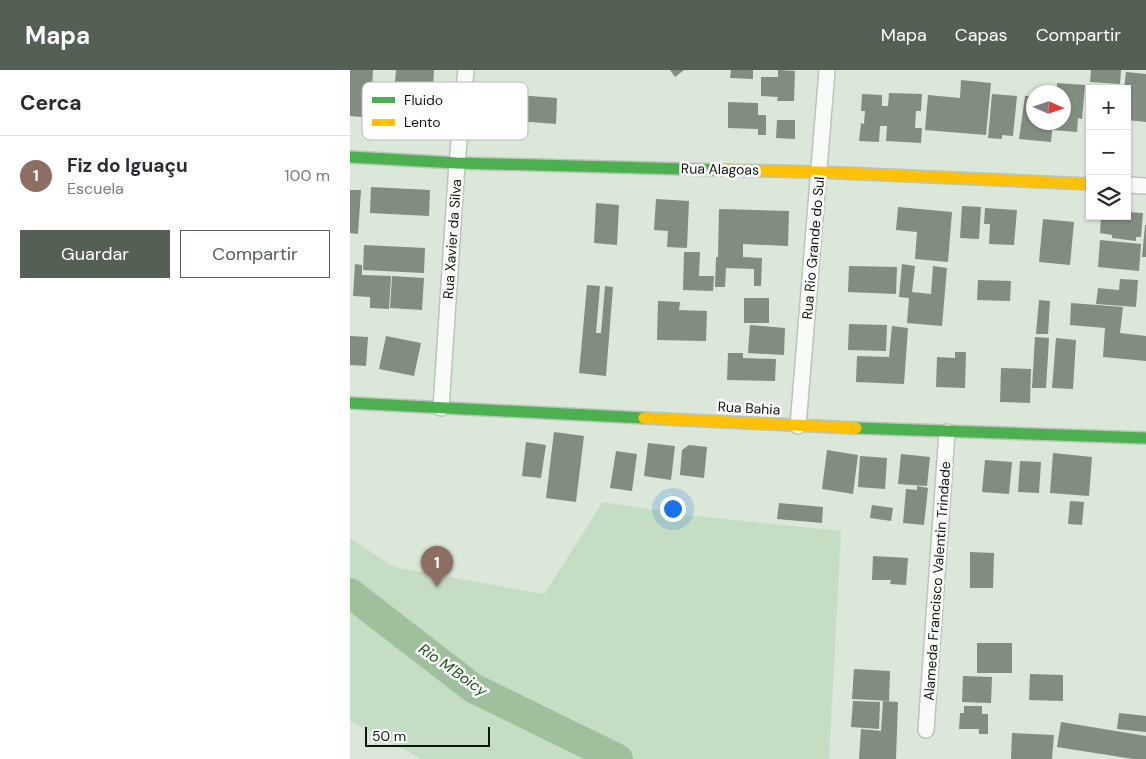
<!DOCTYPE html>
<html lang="es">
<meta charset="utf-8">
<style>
:root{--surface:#fff;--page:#f7f7f7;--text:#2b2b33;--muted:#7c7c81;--line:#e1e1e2;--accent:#556055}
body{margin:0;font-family:"DM Sans",sans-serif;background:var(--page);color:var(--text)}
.controls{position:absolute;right:15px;top:15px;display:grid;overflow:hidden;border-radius:0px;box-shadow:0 1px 4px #0004}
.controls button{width:45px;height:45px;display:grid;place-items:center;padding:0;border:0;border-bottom:1px solid var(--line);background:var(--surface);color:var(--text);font:25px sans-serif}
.compass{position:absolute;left:676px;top:15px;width:45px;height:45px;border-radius:50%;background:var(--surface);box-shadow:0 1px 4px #0004;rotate:93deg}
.scale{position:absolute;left:15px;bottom:12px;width:125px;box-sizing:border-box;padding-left:5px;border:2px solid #0e170e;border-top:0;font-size:14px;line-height:18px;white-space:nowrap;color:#0e170e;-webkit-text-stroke:4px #fff;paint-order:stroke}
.you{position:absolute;left:322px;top:438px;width:18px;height:18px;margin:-12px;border:4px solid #fff;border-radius:50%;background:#1a73e8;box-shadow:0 0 0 8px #1a73e833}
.badge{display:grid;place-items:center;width:32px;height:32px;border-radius:50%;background:var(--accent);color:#fff;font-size:16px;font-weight:700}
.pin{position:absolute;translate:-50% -41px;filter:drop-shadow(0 1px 2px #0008)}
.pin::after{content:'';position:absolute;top:26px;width:18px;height:15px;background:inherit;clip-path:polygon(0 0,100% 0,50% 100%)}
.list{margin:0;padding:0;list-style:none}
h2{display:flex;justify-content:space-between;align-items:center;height:65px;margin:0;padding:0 20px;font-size:21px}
h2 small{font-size:16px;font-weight:400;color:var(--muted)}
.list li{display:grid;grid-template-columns:32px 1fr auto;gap:15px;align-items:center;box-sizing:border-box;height:80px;padding:0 20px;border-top:1px solid var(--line)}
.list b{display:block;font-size:19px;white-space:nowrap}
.list p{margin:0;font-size:16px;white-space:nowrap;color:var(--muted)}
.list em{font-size:16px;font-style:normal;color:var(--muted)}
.actions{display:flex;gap:10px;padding:15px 20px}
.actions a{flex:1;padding:11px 0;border:1px solid var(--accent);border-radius:0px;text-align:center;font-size:18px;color:var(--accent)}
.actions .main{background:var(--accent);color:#fff}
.icon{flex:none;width:28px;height:28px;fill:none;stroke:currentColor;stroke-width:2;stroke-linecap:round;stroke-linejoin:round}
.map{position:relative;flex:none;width:796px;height:689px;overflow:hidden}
header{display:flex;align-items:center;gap:30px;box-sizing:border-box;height:70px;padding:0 25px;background:var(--accent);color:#fff}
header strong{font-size:24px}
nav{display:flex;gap:28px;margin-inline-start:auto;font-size:18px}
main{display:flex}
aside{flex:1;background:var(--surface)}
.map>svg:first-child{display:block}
.green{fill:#c5ddc2}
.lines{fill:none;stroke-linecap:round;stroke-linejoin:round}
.river{stroke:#a0c09d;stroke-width:30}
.building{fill:#808d7f}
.street-casing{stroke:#bac4b9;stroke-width:18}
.fast-casing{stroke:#bac4b9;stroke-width:14}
.slow-casing{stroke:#bac4b9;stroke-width:14}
.street{stroke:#f9fbf9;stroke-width:15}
.fast{stroke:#4caf50;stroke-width:11}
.slow{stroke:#ffc107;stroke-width:11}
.labels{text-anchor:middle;stroke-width:5;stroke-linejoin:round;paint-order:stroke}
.street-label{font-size:14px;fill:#0e170e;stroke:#fff}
.water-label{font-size:15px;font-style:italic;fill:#185116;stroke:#fff}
.key{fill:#fff;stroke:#b7b9b7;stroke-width:1}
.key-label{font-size:14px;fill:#0e170e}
</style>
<header>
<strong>Mapa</strong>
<nav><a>Mapa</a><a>Capas</a><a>Compartir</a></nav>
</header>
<main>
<aside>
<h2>Cerca<small></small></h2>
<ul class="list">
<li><span class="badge" style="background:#8d6e63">1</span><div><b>Fiz do Iguaçu</b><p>Escuela</p></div><em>100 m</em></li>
</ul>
<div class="actions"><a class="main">Guardar</a><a>Compartir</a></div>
</aside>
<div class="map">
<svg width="796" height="689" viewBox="0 0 796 689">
<rect width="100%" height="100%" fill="#dae7d9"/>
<!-- green -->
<polygon class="green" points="253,432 335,445 491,461 479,689 72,689 0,651 0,468 44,497 194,524"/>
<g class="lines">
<!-- river -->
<polyline class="river" points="0,523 123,618 268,689"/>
</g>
<!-- building -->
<g class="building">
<polygon points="0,0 23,0 21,40 13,40 12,47 0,46"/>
<polygon points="46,0 84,0 83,19 59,18 59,13 45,12"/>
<polygon points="320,0 334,0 325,7"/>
<polygon points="381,0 403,0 403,9 380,8"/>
<polygon points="428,0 445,1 444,31 427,31 428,27 411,26 411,7 428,7"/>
<polygon points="741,0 771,0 770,14 740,12"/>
<polygon points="776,2 796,4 796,52 777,50 777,19 774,19"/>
<polygon points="611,10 641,13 636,65 575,60 578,25 610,28"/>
<polygon points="707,13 735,15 732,49 728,48 727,62 703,60 704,52 714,52 714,22 707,22"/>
<polygon points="539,23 572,24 571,41 566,41 565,58 572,58 571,73 536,71 537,56 530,56 529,72 509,71 511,53 514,54 515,41 511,41 512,24 532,25 532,36 538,36"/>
<polygon points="156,24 207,28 206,54 154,50"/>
<polygon points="642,24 667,26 663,66 652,65 652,69 638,68"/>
<polygon points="675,26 684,26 684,52 703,52 701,72 669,69"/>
<polygon points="378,32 408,33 408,45 416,45 416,65 408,65 408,59 378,58"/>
<polygon points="427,50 445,50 445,69 426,68"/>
<polygon points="21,117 80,120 79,146 20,143"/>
<polygon points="0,120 11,120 8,164 0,163"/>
<polygon points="306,129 339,131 337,178 317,177 318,161 304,160"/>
<polygon points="246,133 269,135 267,175 244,173"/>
<polygon points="612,136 631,137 629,169 610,168"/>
<polygon points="548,137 602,142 598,192 565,189 567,162 546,160"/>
<polygon points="635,138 667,140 664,175 639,174 640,154 634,154"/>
<polygon points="369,139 439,141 438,176 393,174 393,187 412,188 411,216 404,216 404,199 376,198 375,217 365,217 366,187 368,187"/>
<polygon points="777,142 793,143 791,167 786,167 786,171 762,168 762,165 750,163 751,146 777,146"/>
<polygon points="693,149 724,152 720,195 689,192"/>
<polygon points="795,155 796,155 796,187 792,187"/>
<polygon points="750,170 791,174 789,201 748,197"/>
<polygon points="14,175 75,178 74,203 13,200"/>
<polygon points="334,182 350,182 349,206 364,206 363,221 333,220"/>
<polygon points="5,194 12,195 12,205 41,206 39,239 20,238 20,227 3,226"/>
<polygon points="552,194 565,196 562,222 581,224 583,196 597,198 592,256 557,253 559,228 549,227"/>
<polygon points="499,196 547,197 546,224 498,222"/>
<polygon points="42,206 74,208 72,240 40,238"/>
<polygon points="770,209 788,210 786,237 746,234 748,218 769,220"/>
<polygon points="628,210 661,211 660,231 627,230"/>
<polygon points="237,215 250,216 246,263 251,263 255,216 263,217 256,306 229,303"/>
<rect x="394" y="228" width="25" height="25"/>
<polygon points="689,230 700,231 698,264 686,264"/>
<polygon points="308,231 330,232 329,240 357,241 356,271 307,270"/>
<polygon points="721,233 773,237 770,263 796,266 796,291 753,287 755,258 720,255"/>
<polygon points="499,254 537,255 536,281 498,280"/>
<polygon points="400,255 435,258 434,285 398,283"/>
<polygon points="542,256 558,258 554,314 506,312 507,286 539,287"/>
<polygon points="0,266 18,267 16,296 0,295"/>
<polygon points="36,266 71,273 64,306 29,299"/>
<polygon points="685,267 699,268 696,318 682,318"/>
<polygon points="706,268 726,270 723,319 702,318"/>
<polygon points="605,282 616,282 615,318 586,317 587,287 605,288"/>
<polygon points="378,283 393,283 393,288 426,289 425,311 377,310"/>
<polygon points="651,298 681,299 680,333 650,332"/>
<polygon points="204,362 234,366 226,432 196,428"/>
<polygon points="176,372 196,375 191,408 172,406"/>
<polygon points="298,373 325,376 321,410 294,406"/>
<polygon points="339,375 357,377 354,408 330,405 332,380"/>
<polygon points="477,380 508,385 503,424 472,419"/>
<polygon points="266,381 287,384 282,421 260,418"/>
<polygon points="703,383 742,387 739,426 700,423"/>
<polygon points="551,384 580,387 577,416 548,414"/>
<polygon points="510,386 537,388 535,419 508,417"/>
<polygon points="635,390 662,392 659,424 632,422"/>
<polygon points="670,391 691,392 689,423 668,422"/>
<polygon points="567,416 578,418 574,455 553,453 556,419 567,420"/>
<polygon points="720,431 734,432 732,455 718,454"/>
<polygon points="429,433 473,437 472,453 427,449"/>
<polygon points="522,435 543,438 541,451 520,448"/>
<polygon points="620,482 644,483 643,518 620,518"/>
<polygon points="523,486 558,488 556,515 540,514 541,510 522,510"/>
<rect x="627" y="573" width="35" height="30"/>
<polygon points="504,599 540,601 539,631 502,629"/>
<polygon points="680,604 713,605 713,631 679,630"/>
<polygon points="613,606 642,607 641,633 612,632"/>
<polygon points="503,631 530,632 529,659 501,657"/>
<polygon points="533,631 548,632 546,689 509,689 511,659 531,661"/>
<polygon points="614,636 632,636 632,644 638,644 638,664 629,664 629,659 609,659 610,643 614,643"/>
<polygon points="769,643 796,646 796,662 767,659"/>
<polygon points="711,652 796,666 796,689 783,689 707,677"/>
<polygon points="662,663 704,665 702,689 661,689"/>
</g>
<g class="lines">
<!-- street casing -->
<g class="street-casing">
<g id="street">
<polyline points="777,115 796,116"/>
<polyline points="91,338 107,93 116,0"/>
<polyline points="448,356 477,0"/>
<polyline points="576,660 597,362"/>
</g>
</g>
<!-- fast casing -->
<g class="fast-casing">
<g id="fast">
<polyline points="0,87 107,93 372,100"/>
<polyline points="0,333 294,348"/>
<polyline points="506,358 796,368"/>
</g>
</g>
<!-- slow casing -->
<g class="slow-casing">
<g id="slow">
<polyline points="372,100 469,102 740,114"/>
<polyline points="294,348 506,358"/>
</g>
</g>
<!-- street -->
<use href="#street" class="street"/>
<!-- fast -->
<use href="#fast" class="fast"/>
<!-- slow -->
<use href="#slow" class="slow"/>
</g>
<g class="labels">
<!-- street labels -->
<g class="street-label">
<text transform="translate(370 99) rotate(1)" y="5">Rua Alagoas</text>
<text transform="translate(102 169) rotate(-86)" y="5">Rua Xavier da Silva</text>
<text transform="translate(463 178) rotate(-85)" y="5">Rua Rio Grande do Sul</text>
<text transform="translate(399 338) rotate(3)" y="5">Rua Bahia</text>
<text transform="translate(587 511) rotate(-86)" y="5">Alameda Francisco Valentin Trindade</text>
</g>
<!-- water labels -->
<g class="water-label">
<text transform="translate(103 600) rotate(35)" y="5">Rio M'Boicy</text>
</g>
</g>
<!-- legend -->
<rect x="12" y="12" width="166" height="58" rx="8" class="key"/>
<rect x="22" y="27" width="23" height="6" fill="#4caf50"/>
<rect x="22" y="49" width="23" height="7" fill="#ffc107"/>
<g class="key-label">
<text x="54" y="35">Fluido</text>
<text x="54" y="57">Lento</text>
</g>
</svg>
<div class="controls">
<button>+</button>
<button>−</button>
<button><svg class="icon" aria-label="layers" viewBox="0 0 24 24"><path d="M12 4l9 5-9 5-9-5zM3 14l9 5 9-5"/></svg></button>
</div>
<svg class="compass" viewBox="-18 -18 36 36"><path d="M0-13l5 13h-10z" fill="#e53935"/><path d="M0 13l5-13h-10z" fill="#7c7c81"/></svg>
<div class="scale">50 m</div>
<div class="you"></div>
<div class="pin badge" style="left:87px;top:517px;background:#8d6e63">1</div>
</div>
</main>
